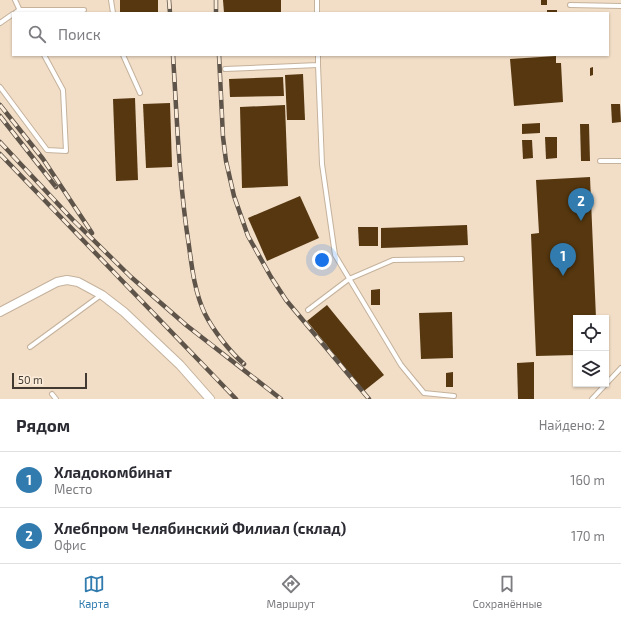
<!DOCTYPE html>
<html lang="ru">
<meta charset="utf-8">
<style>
:root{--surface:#fff;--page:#f7f7f7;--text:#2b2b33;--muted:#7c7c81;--line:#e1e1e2;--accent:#317bae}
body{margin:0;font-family:"Exo 2",sans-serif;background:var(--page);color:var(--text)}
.controls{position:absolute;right:12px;bottom:12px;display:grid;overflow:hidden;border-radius:0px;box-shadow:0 1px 3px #0004}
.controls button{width:36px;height:36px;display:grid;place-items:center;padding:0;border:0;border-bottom:1px solid var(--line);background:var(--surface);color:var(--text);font:20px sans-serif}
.scale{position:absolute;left:12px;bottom:10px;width:75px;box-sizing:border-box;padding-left:4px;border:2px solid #423a31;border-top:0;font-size:11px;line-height:14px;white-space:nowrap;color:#423a31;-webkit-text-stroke:3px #fcecda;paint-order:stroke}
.you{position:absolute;left:322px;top:260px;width:14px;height:14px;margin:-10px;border:3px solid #fff;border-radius:50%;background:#1a73e8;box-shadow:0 0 0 6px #1a73e833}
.badge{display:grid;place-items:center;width:26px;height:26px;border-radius:50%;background:var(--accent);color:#fff;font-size:13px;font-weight:700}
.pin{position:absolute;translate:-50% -33px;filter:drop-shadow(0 1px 2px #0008)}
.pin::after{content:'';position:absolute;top:21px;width:14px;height:12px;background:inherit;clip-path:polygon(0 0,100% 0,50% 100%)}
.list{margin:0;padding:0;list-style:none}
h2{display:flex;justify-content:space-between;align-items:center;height:52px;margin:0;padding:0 16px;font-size:17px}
h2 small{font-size:13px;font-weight:400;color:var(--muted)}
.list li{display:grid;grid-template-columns:26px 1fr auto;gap:12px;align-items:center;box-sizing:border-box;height:56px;padding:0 16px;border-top:1px solid var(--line)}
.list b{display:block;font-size:15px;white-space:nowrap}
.list p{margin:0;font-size:13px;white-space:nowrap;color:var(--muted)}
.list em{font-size:13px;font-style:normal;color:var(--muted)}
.icon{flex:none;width:22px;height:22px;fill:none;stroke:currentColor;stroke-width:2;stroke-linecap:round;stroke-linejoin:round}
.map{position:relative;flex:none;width:621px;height:399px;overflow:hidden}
.search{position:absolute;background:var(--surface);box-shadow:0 1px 3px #0004;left:12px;right:12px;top:12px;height:44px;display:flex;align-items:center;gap:10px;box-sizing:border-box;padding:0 14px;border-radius:0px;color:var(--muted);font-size:15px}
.sheet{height:164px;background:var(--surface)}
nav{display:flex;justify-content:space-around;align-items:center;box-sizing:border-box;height:56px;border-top:1px solid var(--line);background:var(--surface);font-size:11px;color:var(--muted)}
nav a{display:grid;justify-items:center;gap:2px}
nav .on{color:var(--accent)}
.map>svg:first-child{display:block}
.building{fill:#56370f}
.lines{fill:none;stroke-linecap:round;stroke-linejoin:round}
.service-casing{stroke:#c5b29c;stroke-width:6}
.minor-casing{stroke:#c5b29c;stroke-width:10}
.service{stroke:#fff;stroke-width:4}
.minor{stroke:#fff;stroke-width:8}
.rail-casing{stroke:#5e5449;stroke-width:4.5}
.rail{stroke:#fcecda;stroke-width:3;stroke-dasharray:9;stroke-linecap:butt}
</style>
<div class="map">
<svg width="621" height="399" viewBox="0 0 621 399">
<rect width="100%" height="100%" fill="#f2dec7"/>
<!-- building -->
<g class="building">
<rect x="120" y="0" width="38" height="13"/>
<polygon points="223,0 281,0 281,13 224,13"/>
<rect x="541" y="0" width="6" height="5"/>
<rect x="547" y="10" width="10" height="3"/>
<polygon points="556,56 556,63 561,63 563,102 514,106 510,59"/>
<polygon points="593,67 593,75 590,76 590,68"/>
<polygon points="303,74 305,120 287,120 285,75"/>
<polygon points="283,77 284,96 230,97 229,79"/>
<polygon points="135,98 138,180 116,181 113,99"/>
<polygon points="170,103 172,167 146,168 143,104"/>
<polygon points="611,104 620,104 621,122 612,123"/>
<polygon points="285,105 288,186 242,188 240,107"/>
<polygon points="540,123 540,133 522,134 522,124"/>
<polygon points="580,124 589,124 590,161 581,161"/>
<polygon points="545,137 557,137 557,158 546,159"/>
<polygon points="522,140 532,140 533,158 523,159"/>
<polygon points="590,177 596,318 576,318 576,355 536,356 531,234 539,233 536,180"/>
<polygon points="300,196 319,238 267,261 248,218"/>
<polygon points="467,225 468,245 381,248 381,228"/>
<polygon points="358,227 378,227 378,246 359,246"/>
<polygon points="380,289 380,305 371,305 371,290"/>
<polygon points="327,305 384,375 364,391 307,321"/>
<polygon points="452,312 453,358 421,359 419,313"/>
<polygon points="534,362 534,399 518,399 517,363"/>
<polygon points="453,372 453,387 446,387 446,373"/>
</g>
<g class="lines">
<!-- service casing -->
<g class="service-casing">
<g id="service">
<polyline points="15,0 21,13"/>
<polyline points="111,0 113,13"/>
<polyline points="317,0 317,13"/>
<polyline points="570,5 621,6"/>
<polyline points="15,13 19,10 84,10"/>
<polyline points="0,23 13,14"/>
<polyline points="123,55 140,93"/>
<polyline points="318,65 322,164 335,255 401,365 424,393 454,396"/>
<polyline points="225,69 318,65 318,55"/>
<polyline points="0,87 47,150 66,151 63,90 44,55"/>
<polyline points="600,161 621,161"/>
<polyline points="308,310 349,279 393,260 462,259"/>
<polyline points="30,347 101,295"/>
<polyline points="606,384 621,368"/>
<polyline points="52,394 56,399"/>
<polyline points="592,399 606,384"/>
</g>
</g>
<!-- minor casing -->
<g class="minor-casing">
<polyline id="minor" points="0,312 57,282 67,280 78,282 102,295 124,312 180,365 210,399"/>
</g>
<!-- service -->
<use href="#service" class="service"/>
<!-- minor -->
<use href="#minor" class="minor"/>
<!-- rail casing -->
<g class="rail-casing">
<g id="rail">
<polyline points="169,0 170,13"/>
<polyline points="216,0 216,13"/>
<path d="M173 55C177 119 179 183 189 246 192 269 195 293 205 314 213 330 230 352 244 364"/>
<polyline points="219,55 223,137 226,161 234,196 248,236 271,277 286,300 369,399"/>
<polyline points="0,105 43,159 92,233"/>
<polyline points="0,116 56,187"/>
<polyline points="0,142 73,220 131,277 186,325 281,399"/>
<polyline points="0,154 236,399"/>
</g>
</g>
<!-- rail -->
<use href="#rail" class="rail"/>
</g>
</svg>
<div class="controls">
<button><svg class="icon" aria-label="locate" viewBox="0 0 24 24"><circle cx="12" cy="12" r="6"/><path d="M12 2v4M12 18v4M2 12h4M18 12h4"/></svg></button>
<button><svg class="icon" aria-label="layers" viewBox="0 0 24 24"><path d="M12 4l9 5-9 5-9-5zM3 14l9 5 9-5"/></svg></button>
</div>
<div class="scale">50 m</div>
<div class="you"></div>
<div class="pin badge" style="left:563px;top:276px">1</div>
<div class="pin badge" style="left:581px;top:221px">2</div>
<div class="search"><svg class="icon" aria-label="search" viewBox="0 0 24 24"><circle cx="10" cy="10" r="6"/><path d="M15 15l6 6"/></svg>Поиск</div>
</div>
<section class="sheet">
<h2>Рядом<small>Найдено: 2</small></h2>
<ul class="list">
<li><span class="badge">1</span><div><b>Хладокомбинат</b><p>Место</p></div><em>160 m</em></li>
<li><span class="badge">2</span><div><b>Хлебпром Челябинский Филиал (склад)</b><p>Офис</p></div><em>170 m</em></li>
</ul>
</section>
<nav>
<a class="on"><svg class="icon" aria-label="map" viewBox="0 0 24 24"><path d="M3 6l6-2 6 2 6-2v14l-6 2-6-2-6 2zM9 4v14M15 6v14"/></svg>Карта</a>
<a><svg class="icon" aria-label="directions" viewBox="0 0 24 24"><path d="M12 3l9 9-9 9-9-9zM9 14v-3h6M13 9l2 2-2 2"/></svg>Маршрут</a>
<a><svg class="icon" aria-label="saved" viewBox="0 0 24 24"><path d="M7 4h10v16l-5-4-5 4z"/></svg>Сохранённые</a>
</nav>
